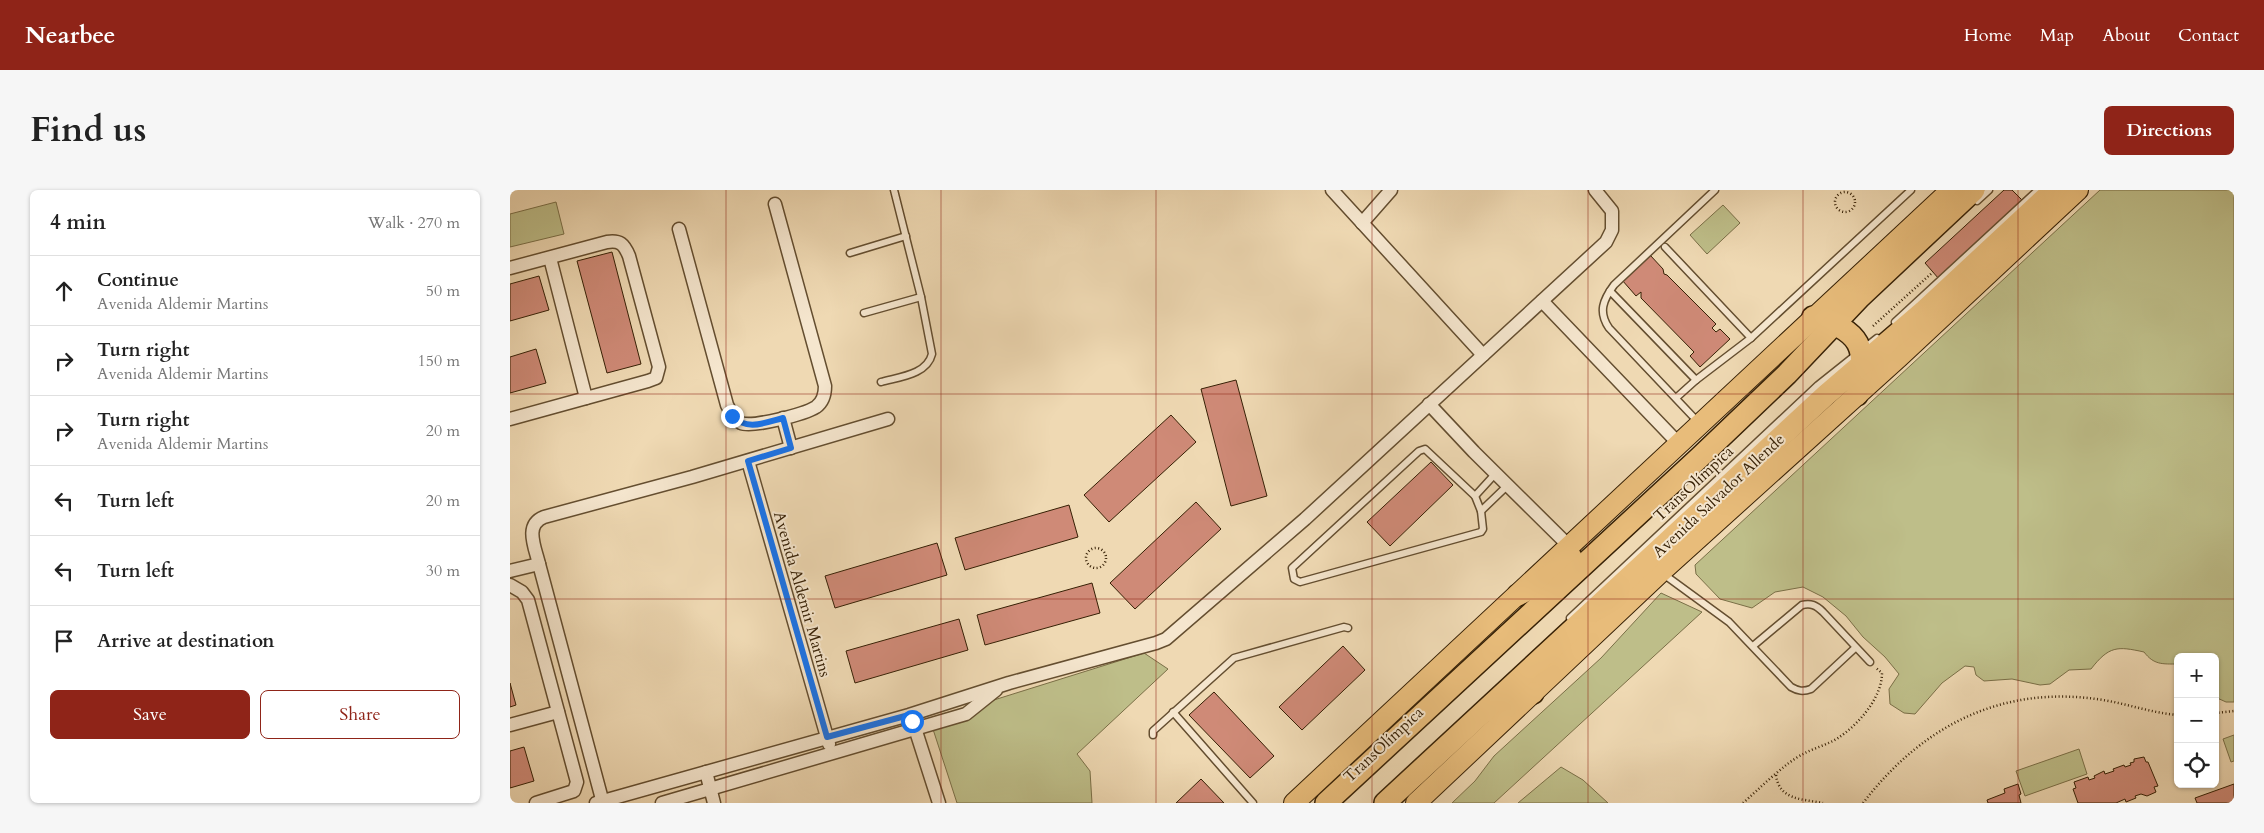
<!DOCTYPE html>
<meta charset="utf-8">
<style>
:root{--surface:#fff;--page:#f6f6f6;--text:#222;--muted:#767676;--line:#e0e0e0;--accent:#8f2418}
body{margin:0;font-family:Cardo,serif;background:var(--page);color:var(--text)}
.controls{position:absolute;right:15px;bottom:15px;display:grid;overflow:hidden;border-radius:8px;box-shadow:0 1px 4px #0004}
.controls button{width:45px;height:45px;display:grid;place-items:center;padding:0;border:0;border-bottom:1px solid var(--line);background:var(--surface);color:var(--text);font:25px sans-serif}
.stop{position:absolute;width:15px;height:15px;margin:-11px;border:4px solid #1a73e8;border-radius:50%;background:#fff}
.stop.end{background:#1a73e8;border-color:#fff;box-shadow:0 1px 5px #0008}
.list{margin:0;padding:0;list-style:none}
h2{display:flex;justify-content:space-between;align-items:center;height:65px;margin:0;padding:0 20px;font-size:21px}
h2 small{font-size:16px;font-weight:400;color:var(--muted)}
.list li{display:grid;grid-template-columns:32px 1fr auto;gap:15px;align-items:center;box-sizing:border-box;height:70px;padding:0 20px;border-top:1px solid var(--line)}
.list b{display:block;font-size:19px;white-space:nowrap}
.list p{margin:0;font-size:16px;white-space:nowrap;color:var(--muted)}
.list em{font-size:16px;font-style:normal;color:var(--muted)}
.actions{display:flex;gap:10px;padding:15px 20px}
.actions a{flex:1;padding:11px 0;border:1px solid var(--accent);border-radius:8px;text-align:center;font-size:18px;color:var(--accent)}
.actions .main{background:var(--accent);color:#fff}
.icon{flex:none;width:28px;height:28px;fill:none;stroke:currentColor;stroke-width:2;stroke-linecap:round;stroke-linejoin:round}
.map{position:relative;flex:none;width:1724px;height:613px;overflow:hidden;border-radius:8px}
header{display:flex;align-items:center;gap:30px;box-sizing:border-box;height:70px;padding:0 25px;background:var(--accent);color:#fff}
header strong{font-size:24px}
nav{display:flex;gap:28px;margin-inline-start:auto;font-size:18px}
.intro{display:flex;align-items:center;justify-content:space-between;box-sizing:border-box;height:120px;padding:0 30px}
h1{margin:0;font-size:35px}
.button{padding:12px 22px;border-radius:8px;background:var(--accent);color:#fff;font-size:18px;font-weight:700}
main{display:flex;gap:30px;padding:0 30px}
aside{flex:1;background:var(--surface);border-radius:8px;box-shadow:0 1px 4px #0004}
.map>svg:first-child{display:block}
.green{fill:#bebe89;stroke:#7a6f47}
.building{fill:#cf8a77;stroke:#362005}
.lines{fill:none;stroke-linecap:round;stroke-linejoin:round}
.service-casing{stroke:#644e30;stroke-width:9}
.minor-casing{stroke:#644e30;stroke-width:15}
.primary-casing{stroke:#362005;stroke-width:22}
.trunk-casing{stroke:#362005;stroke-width:24}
.path{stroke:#362005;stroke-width:2.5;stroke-dasharray:1 2.5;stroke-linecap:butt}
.service{stroke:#f5e6ce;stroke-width:6}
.minor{stroke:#f5e6ce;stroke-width:12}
.primary{stroke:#e8bc7a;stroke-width:20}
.trunk{stroke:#e8bc7a;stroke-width:21}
.route{stroke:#1a73e8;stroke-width:6}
.grid{fill:none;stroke:#8f2418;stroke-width:1;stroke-opacity:0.55}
.labels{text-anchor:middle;stroke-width:4;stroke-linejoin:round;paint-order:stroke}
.street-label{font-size:16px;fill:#362005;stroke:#f5e6ce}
</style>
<header>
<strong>Nearbee</strong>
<nav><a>Home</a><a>Map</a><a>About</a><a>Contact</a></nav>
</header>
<div class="intro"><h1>Find us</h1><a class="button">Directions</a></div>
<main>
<aside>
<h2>4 min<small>Walk · 270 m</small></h2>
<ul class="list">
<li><svg class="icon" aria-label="ahead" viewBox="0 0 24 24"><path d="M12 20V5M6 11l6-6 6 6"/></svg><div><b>Continue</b><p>Avenida Aldemir Martins</p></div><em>50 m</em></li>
<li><svg class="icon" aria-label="right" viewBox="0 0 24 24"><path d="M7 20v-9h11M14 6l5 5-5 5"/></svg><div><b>Turn right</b><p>Avenida Aldemir Martins</p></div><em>150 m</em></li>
<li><svg class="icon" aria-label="right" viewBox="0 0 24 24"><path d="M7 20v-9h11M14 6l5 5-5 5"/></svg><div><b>Turn right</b><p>Avenida Aldemir Martins</p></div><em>20 m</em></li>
<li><svg class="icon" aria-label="left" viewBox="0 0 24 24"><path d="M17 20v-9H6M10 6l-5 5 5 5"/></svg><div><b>Turn left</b></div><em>20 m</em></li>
<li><svg class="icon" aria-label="left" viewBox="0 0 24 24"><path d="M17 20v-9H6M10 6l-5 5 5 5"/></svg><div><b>Turn left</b></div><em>30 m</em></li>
<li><svg class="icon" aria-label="arrive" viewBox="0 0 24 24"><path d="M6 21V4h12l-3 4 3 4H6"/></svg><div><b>Arrive at destination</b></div></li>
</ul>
<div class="actions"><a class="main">Save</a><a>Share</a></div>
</aside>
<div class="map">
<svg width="1724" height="613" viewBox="0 0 1724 613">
<rect width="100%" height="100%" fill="#efd9b3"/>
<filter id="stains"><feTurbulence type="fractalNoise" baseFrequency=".004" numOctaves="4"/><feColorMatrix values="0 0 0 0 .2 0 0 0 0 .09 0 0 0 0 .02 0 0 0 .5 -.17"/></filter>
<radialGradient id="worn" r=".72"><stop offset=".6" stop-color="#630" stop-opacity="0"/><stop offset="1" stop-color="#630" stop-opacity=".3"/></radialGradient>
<!-- green -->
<g class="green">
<path d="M1590 0H1724V512H1716L1705 507V467H1668V474C1652 474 1644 475 1634 462 1607 456 1599 456 1581 479L1559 480 1540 494 1530 495 1502 489 1474 491 1466 485 1464 477 1455 476 1432 493 1405 524 1394 523 1380 514 1379 499 1389 484 1375 467 1353 447 1336 426 1313 407 1293 397 1265 402 1242 418 1210 409 1186 384 1185 375Z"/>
<polygon points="46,12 54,44 0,57 0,24"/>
<polygon points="1213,15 1230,33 1197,64 1180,45"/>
<polygon points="1151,403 1192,422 984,613 942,613 965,591 984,566 1091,468"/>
<polygon points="634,463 658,479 567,564 580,581 582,613 447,613 420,530"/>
<polygon points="1724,545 1724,571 1721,572 1713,549"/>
<polygon points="1569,559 1577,584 1515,606 1506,581"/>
<polygon points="1051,577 1073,590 1098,613 1008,613"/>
</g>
<!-- building -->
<g class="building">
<polygon points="1494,0 1502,0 1513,11 1429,89 1415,73"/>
<polygon points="102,62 131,174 97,183 67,71"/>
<polygon points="1140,65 1153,79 1154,84 1157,85 1206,134 1202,138 1206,142 1210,139 1220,149 1190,177 1180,166 1184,162 1131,108 1131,102 1126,106 1112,90"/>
<polygon points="29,86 39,120 0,131 0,94"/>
<polygon points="26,159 36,193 0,203 0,167"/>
<polygon points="726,190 757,306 721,316 691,199"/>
<polygon points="661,225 686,252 599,332 574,305"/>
<polygon points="921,272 943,295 880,356 857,332"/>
<polygon points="686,312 711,339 625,419 600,393"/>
<polygon points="559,315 568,347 455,380 445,348"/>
<polygon points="427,353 437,385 325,418 315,386"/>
<polygon points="582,393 590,423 475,455 467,425"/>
<polygon points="449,429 458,460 345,493 336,461"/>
<polygon points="833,456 855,480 792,540 769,517"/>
<polygon points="0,493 6,515 0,517"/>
<polygon points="704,502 764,566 740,588 679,525"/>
<polygon points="14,557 24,591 0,598 0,561"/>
<polygon points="1634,567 1636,572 1638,572 1648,596 1644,597 1646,602 1637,606 1631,604 1625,606 1626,608 1616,612 1615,609 1606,613 1568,613 1563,599 1566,598 1564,592 1578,587 1579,590 1585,588 1584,586 1594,581 1595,584 1604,581 1603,579 1614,575 1615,577 1621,575 1620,573 1624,572 1624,569"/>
<polygon points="691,589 714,613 666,613"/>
<polygon points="1508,594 1511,604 1509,605 1511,613 1478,613 1477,610 1495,603 1494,599"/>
<polygon points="1724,594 1724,613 1687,613 1685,608"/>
</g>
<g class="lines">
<!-- service casing -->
<g class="service-casing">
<g id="service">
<polyline points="1467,11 1479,0"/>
<polyline points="1155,57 1241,148"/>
<polyline points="340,63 396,46"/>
<polyline points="1100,101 1186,190"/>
<polyline points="354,123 411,107"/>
<polyline points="1385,132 1528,0"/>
<path d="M371 192C388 187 417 185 422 164L411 107 384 0"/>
<polyline points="1166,208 1186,190 1241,148 1401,0"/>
<path d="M1189 233 1099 138C1088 122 1093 110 1104 95L1205 0"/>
<polygon points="915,259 965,306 971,321 973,339 971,342 790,392 784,389 782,378 909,261"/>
<polyline points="965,306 986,283"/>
<polyline points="971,321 998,295"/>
<path d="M1152 383 1219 432 1281 497C1288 501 1293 502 1301 499L1345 458"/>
<polyline points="1060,428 1308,195 1367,148"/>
<path d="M1243 456 1292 415C1301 413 1306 415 1313 422L1360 472"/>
<polyline points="663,522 743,613"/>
<polyline points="643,545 643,541 724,468 834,437 838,438"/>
</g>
</g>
<!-- minor casing -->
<g class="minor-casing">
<g id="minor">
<polyline points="822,0 973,165"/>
<polyline points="852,33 881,0"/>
<path d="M169 39 217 215C221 222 223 229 231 233 242 238 295 224 306 217 313 212 315 204 315 196L265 14"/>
<polyline points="40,68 76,208"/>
<path d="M0 78 97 52C110 50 114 54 119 66L149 177 146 188 138 191 0 229"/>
<polyline points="1032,111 1169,254"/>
<polyline points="919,214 964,262 1059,356"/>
<polyline points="273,228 281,258"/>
<polyline points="238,271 319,554"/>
<polyline points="0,381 29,374"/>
<polyline points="0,395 12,402 18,410 67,592 64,601 26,613"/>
<polyline points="403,532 429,613"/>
<polyline points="0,535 48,522"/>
<polyline points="196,582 204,613"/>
<polyline points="86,613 399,525 499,493 646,453 656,449 795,329 1096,52 1102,40 1102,21 1085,0"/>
<path d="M93 613 29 374C25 357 14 335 34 327L182 287 378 229"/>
<polyline points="152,613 456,524 486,500"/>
</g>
</g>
<!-- primary casing -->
<g class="primary-casing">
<g id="primary">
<polyline points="784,613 1441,0"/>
<polyline points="906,613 1151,382 1389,167 1568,0"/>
</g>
</g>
<!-- trunk casing -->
<g class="trunk-casing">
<g id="trunk">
<path d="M1303 127C1351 140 1359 158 1347 205"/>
<polyline points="1008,405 1030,393 1061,367"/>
<polyline points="987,524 1007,508 1023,503"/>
<polyline points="816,613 1189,268 1277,184 1350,107 1464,0"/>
<polyline points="875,613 1316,205 1415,120 1544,0"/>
</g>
</g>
<!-- path -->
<g class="path">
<circle cx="1335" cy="12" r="10"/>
<polyline points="1363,136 1423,82"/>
<circle cx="586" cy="368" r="10"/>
<polyline points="1705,523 1724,521"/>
<path d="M1266 585C1269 610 1292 609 1313 613"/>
<path d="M1233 613C1249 599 1275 573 1293 564 1304 558 1317 555 1328 548 1348 535 1372 508 1372 483L1366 478"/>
<path d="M1353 613C1413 535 1493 494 1593 510 1618 514 1642 523 1668 525"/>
</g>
<!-- service -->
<use href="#service" class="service"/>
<!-- minor -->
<use href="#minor" class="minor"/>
<!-- primary -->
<use href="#primary" class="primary"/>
<!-- trunk -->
<use href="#trunk" class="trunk"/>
</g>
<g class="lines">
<!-- route -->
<path class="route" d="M222 226C237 241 254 233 273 228L281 258 238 271 317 547 399 525 402 531"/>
</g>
<!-- grid -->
<path class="grid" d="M216 0V613M431 0V613M646 0V613M862 0V613M1078 0V613M1293 0V613M1508 0V613M0 204H1724M0 409H1724"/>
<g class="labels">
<!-- street labels -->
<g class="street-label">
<text transform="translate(1183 293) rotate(-43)" y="6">TransOlímpica</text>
<text transform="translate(1208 305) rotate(-43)" y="6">Avenida Salvador Allende</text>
<text transform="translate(293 404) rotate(74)" y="6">Avenida Aldemir Martins</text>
<text transform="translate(873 554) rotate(-43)" y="6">TransOlímpica</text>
</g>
</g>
<rect width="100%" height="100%" filter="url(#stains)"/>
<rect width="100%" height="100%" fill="url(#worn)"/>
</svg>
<div class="controls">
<button>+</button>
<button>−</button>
<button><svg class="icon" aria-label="locate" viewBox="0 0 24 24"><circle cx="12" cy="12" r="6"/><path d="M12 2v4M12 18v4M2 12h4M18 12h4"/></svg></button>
</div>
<div class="stop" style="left:402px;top:531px"></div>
<div class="stop end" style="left:222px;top:226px"></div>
</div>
</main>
